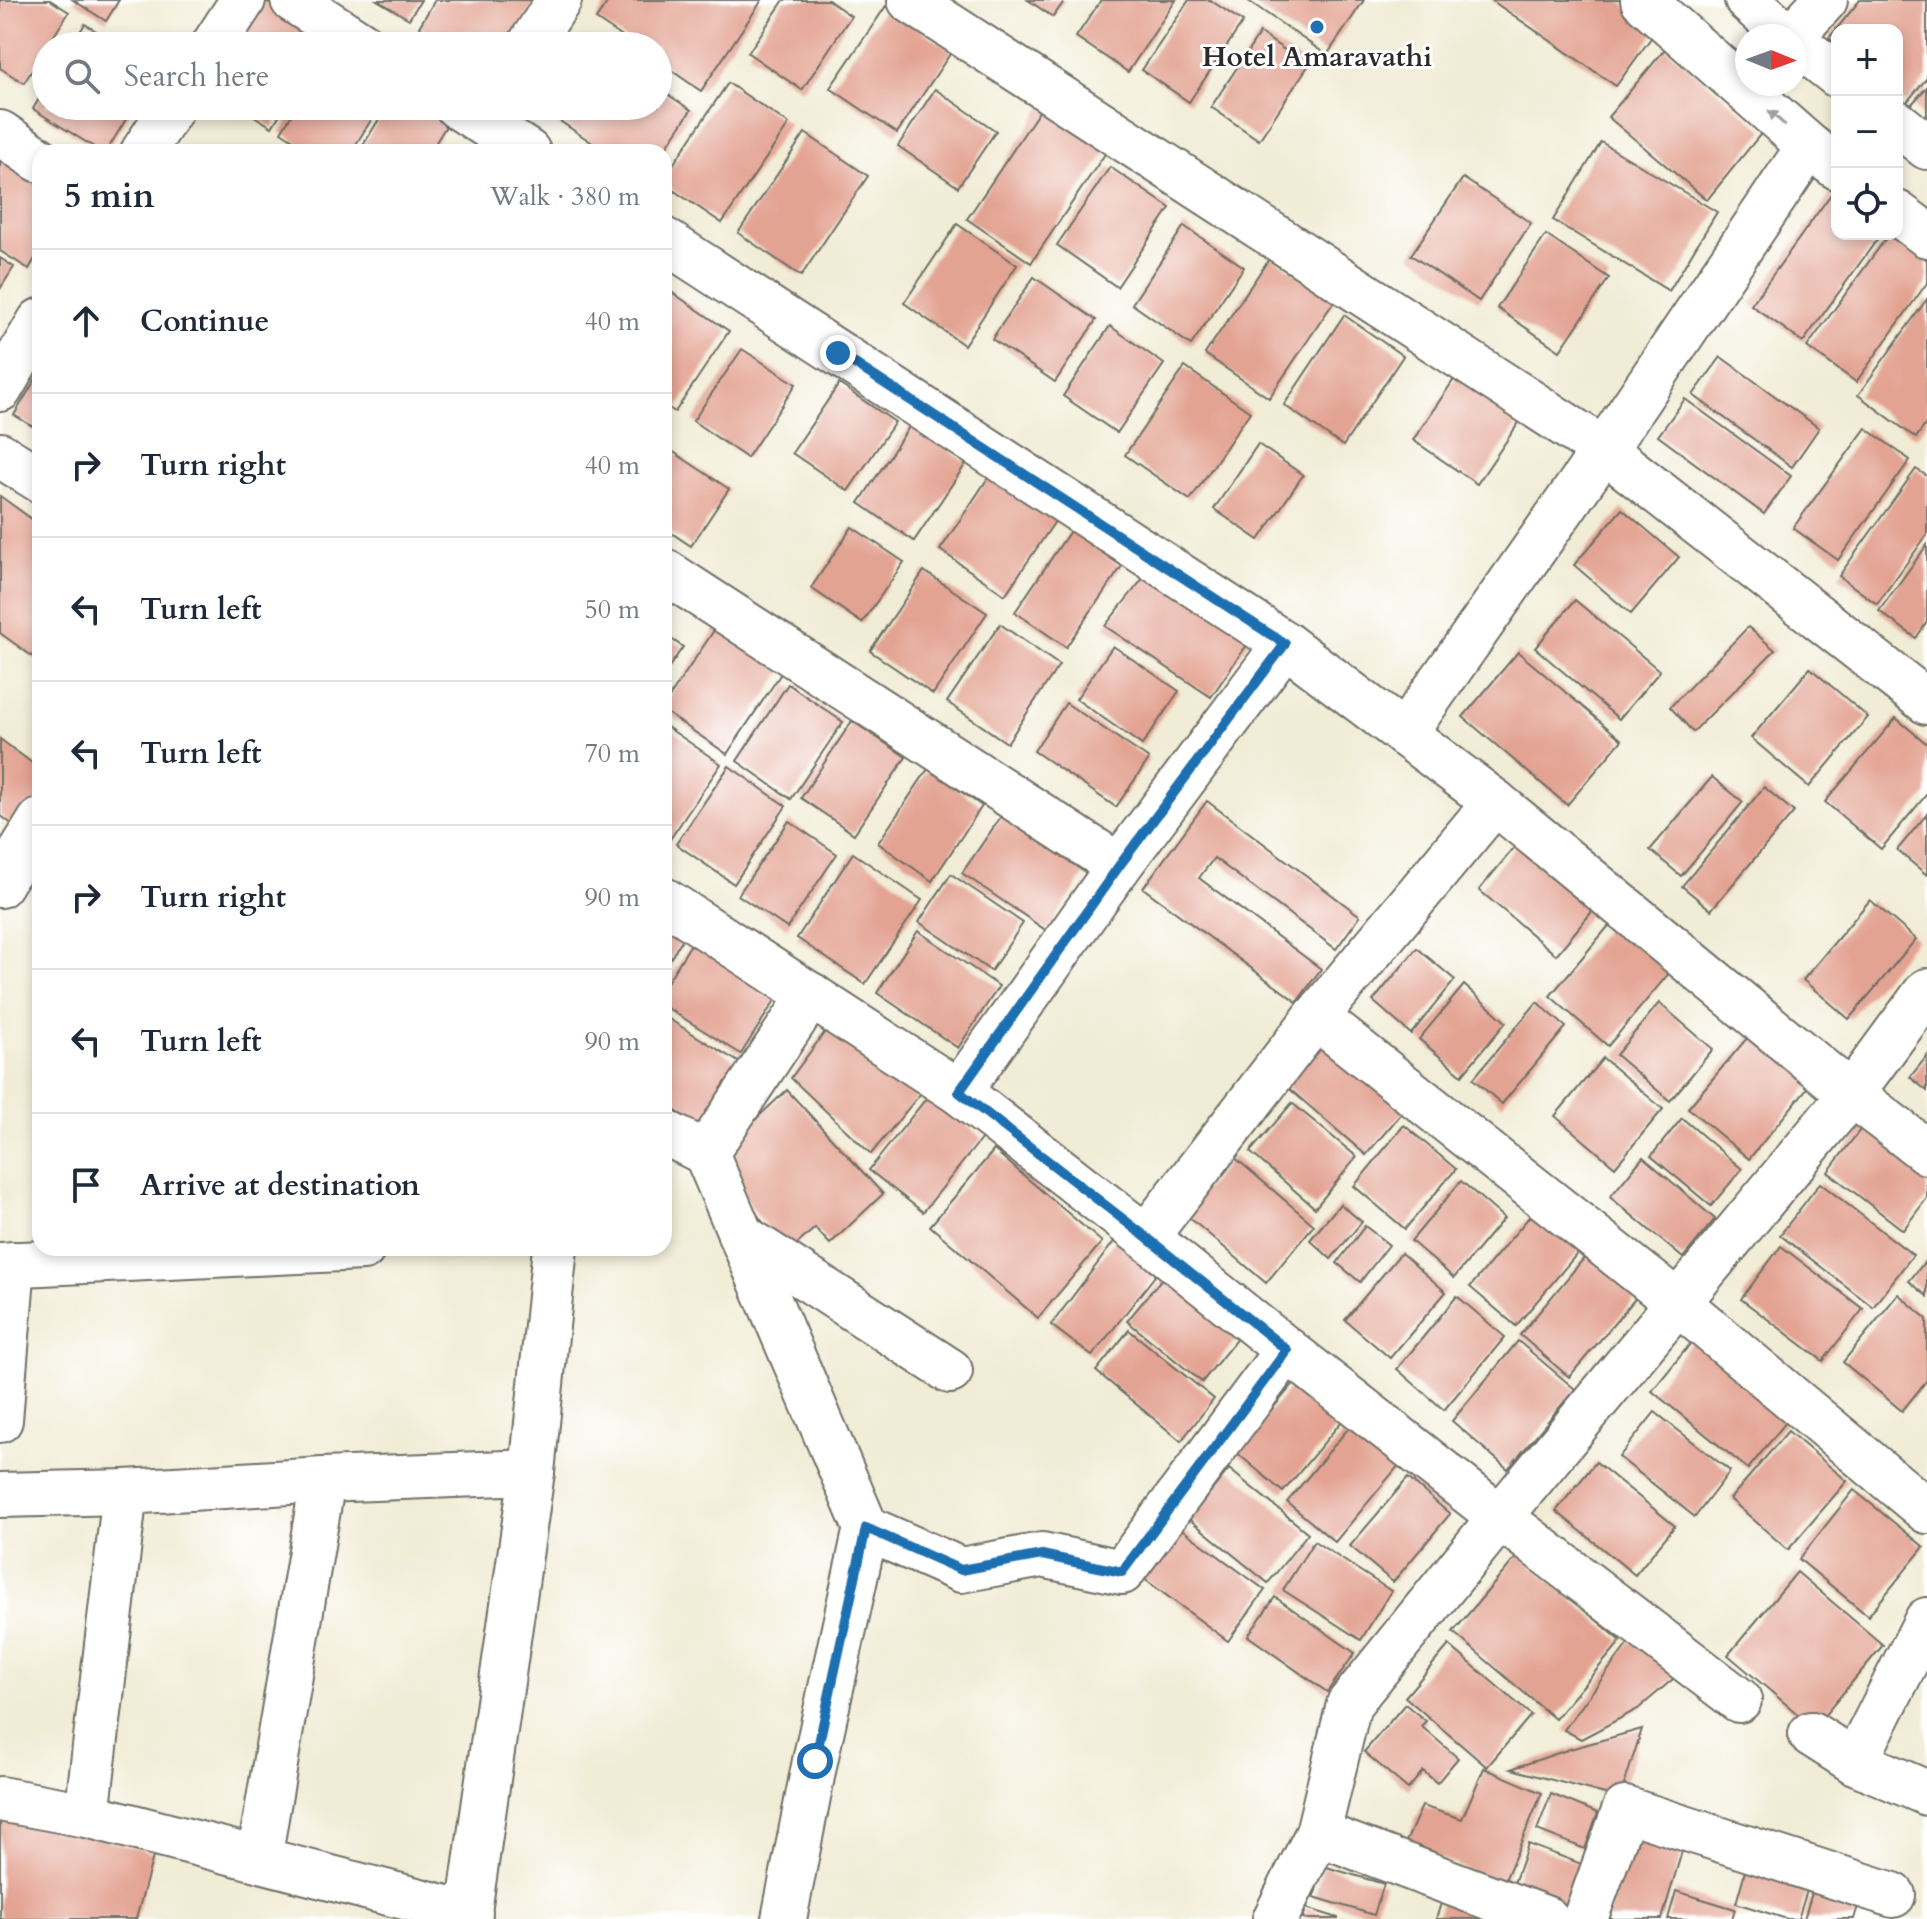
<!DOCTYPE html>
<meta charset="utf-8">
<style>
:root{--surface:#fff;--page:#f6f6f7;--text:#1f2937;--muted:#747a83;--line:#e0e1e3}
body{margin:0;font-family:Cardo,serif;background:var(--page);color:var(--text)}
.controls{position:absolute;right:24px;top:24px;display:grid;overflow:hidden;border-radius:16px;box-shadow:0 4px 12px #0003}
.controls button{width:72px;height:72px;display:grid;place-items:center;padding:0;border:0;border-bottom:2px solid var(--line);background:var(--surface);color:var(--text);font:40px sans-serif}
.compass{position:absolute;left:1735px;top:24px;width:72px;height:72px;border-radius:50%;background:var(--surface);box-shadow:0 4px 12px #0003;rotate:91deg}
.stop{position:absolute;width:24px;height:24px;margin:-18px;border:6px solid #1f6fb2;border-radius:50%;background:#fff}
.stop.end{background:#1f6fb2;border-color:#fff;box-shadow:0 2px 8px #0008}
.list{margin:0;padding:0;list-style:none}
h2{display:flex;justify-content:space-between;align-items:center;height:104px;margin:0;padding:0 32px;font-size:34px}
h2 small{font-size:26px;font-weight:400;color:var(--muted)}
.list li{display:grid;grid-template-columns:52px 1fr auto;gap:24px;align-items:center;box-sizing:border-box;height:144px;padding:0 32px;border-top:2px solid var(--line)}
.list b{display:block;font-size:30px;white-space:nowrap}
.list em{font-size:26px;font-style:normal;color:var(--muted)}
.icon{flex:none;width:44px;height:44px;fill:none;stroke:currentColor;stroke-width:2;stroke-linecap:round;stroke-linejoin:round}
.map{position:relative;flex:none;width:1927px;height:1919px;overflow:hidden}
.search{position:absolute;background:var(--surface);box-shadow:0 4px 12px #0003;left:32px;top:32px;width:640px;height:88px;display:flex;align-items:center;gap:20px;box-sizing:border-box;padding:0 28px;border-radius:44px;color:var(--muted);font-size:30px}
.panel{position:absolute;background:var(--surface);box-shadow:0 4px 12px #0003;left:32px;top:144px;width:640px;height:1112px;border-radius:24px}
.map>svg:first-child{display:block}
.building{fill:#e3a392}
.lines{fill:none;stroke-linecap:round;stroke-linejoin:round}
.minor-casing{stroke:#706f66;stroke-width:48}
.primary-casing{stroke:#706f66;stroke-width:48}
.minor{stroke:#fff;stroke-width:44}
.primary{stroke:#fff;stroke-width:44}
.oneway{fill:#a0a0a0}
.route{stroke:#1f6fb2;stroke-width:10}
.poi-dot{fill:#1f6fb2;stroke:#fff;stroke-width:3}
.labels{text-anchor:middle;stroke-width:6;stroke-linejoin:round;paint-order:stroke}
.poi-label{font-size:28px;font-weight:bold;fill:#2b2b2b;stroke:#fff}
</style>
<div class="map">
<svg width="1927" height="1919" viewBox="0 0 1927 1919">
<rect width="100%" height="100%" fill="#fff"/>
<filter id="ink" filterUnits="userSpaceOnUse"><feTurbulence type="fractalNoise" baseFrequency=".0125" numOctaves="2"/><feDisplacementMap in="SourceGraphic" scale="16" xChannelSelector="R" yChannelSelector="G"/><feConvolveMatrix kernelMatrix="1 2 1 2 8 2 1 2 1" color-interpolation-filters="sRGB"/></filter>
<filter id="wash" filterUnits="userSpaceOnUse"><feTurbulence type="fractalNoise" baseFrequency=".006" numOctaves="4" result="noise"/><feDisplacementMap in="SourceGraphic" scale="32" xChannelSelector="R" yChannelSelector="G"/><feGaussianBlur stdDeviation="1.8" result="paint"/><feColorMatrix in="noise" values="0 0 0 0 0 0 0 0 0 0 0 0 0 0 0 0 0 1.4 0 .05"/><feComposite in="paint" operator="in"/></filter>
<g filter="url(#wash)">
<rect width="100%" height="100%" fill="#f1ecd5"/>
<g id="blocks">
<!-- building -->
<g class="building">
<polygon points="0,0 50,0 69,12 24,83 0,68"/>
<polygon points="73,0 119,0 106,21"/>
<polygon points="264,0 326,39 321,46 236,46"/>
<polygon points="377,0 421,0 409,19"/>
<polygon points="435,0 536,0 508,46 449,46 419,27"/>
<polygon points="609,0 762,0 701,91 658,61 658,46 636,46 596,19"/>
<polygon points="784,0 828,0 851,16 802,90 748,53"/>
<polygon points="1028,0 1065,0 1053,17"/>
<polygon points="1101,0 1176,0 1128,72 1076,37"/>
<polygon points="1189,0 1210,0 1243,22 1189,102 1142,70"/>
<polygon points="1247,0 1364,0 1327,55"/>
<polygon points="1491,0 1619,0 1656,31 1616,86"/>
<polygon points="1860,0 1927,0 1927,78 1906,103 1897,96 1897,30 1837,30 1837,45 1829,38"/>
<polygon points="886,6 952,51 897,133 830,88"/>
<polygon points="85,24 120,46 71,46"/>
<polygon points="1260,33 1308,66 1259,140 1211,107"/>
<polygon points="1666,48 1764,130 1707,200 1608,117"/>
<polygon points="728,83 789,124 722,223 664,184 664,178"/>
<polygon points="46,87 46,106 134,106 106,152 102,152 33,109"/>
<polygon points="1927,87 1927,119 1911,105"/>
<polygon points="658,88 691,110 663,152 606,152 542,109 545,106 658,106"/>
<polygon points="935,89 996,131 958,187 898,146"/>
<polygon points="238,106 285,106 272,127"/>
<polygon points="297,106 380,106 351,152 312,152 281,132"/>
<polygon points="387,106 424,106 449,121 430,152 359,152"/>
<polygon points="1042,107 1107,151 1031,263 967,219"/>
<polygon points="805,133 868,176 801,276 738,233"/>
<polygon points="1601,142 1717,212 1669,291 1553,220"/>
<polygon points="0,155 40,180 40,250 29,269 0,251"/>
<polygon points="1110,167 1170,208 1117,287 1057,245"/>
<polygon points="1463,178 1531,223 1479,301 1411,255"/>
<polygon points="1834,190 1837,192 1837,234 1881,234 1803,342 1751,305"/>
<polygon points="957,224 1017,265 964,345 904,303"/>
<polygon points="1184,226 1244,267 1191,345 1132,304"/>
<polygon points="1889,234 1892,234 1927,260 1927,283 1856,382 1807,347"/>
<polygon points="1546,235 1609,278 1560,351 1497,308"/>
<polygon points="1271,256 1335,300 1269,398 1205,354"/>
<polygon points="0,258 14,267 0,289"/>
<polygon points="1034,277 1096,320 1055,382 992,339"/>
<polygon points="664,287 729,331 675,412 664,405"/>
<polygon points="1927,299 1927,422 1916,438 1858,395"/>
<polygon points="1344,315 1403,356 1343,446 1284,405"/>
<polygon points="1110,326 1164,364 1117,433 1063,396"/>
<polygon points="742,349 796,384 747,458 693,421"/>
<polygon points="1721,357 1819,428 1792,467 1693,395"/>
<polygon points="1185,367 1250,412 1190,500 1125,455"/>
<polygon points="40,372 40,431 14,415"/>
<polygon points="1457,375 1522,418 1477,484 1413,440"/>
<polygon points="839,384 895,422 848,491 792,453"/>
<polygon points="1685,399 1791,476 1764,514 1658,436"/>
<polygon points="911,424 967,462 914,541 859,503"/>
<polygon points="1866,428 1910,460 1838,560 1793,528"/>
<polygon points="1258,444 1303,475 1259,540 1214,509"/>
<polygon points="669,449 729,489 691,546 664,528 664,457"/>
<polygon points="994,469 1060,514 1005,595 940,550"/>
<polygon points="1916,469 1927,476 1927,535 1877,604 1839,576"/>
<polygon points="0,496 40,525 40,662 0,633"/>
<polygon points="1622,509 1679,557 1631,614 1574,565"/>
<polygon points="852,527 904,562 862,623 811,588"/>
<polygon points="1070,531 1122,566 1066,647 1015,612"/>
<polygon points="1927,545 1927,622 1916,638 1879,611"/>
<polygon points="924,571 987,613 933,694 870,651"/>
<polygon points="1149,571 1253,636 1211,697 1105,626"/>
<polygon points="1575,600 1660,671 1619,719 1535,648"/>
<polygon points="719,623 784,669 727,754 664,711 664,705"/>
<polygon points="1000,624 1059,665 1007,743 947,702"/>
<polygon points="1748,627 1775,650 1693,732 1670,707"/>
<polygon points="664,634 683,647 664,674"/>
<polygon points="1113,646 1179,691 1142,745 1076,699"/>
<polygon points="1518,652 1622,740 1567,805 1463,717"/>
<polygon points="1810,668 1868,717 1809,787 1751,738"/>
<polygon points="788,684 843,722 791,799 737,761"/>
<polygon points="1066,703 1149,759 1116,807 1034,751"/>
<polygon points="1896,718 1927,744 1927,794 1881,849 1825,802"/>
<polygon points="852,721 906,757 854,834 801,798"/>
<polygon points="664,725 721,764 664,848"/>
<polygon points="0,739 40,769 40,805 21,831 0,815"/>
<polygon points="729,766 786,806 734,884 676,844"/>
<polygon points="928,769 982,806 932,881 878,843"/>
<polygon points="1712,777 1743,802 1681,876 1650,850"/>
<polygon points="1764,787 1794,812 1711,910 1682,886"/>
<polygon points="1207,801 1360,916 1336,949 1214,858 1199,878 1321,969 1297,1002 1143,888"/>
<polygon points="1927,814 1927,875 1897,850"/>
<polygon points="1002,815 1086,873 1047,931 962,873"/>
<polygon points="789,821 837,854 787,928 738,895"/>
<polygon points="1518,843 1595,908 1556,955 1479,890"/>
<polygon points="853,853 922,900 865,984 797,938"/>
<polygon points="951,874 1023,923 991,971 919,922"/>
<polygon points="1870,900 1916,939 1849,1019 1803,980"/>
<polygon points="1617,916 1676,965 1608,1046 1550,996"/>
<polygon points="664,926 683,938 664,969"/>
<polygon points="918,931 999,986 958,1048 877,993"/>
<polygon points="691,944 777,997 741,1054 664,1006 664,987"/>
<polygon points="1417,948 1455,980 1411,1034 1373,1001"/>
<polygon points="1464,985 1506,1022 1462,1075 1419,1039"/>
<polygon points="1537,1002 1566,1027 1502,1104 1473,1079"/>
<polygon points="1659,1003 1713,1049 1670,1101 1616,1055"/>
<polygon points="664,1016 740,1063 701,1127 664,1104"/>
<polygon points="827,1029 921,1093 871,1154 791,1078"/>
<polygon points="1753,1031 1813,1081 1749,1159 1688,1108"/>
<polygon points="1326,1038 1407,1107 1366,1155 1286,1086"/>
<polygon points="1927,1056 1927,1091 1910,1077"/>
<polygon points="1603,1058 1663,1109 1615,1167 1555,1116"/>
<polygon points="787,1090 883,1194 830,1244 815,1228 786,1254 715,1157"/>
<polygon points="929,1095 982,1138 923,1212 869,1170"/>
<polygon points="1292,1103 1357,1157 1315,1208 1250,1152"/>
<polygon points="1682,1118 1742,1169 1711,1206 1651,1156"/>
<polygon points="1404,1125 1456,1169 1405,1229 1354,1186"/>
<polygon points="1863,1126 1927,1176 1927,1198 1903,1230 1828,1172"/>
<polygon points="994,1150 1102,1242 1038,1318 930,1226"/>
<polygon points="1233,1156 1314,1225 1266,1283 1185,1214"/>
<polygon points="1643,1157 1715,1219 1683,1258 1610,1197"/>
<polygon points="1461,1181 1504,1218 1454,1278 1411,1241"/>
<polygon points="1820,1183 1913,1255 1873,1307 1780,1235"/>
<polygon points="1340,1204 1362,1222 1331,1259 1310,1240"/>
<polygon points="1535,1210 1581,1249 1516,1326 1470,1287"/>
<polygon points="1365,1226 1389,1245 1360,1282 1337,1263"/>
<polygon points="1116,1239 1158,1272 1092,1356 1051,1325"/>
<polygon points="1781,1246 1863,1309 1823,1361 1741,1299"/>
<polygon points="1590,1251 1640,1293 1569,1377 1520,1335"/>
<polygon points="1401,1253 1446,1292 1390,1358 1345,1320"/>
<polygon points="1927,1259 1927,1296 1909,1281"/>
<polygon points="1164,1276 1239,1336 1202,1382 1127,1321"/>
<polygon points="1898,1294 1927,1319 1927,1380 1902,1411 1843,1362"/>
<polygon points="1457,1296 1505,1337 1444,1410 1397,1369"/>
<polygon points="1129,1330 1214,1399 1181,1441 1096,1371"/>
<polygon points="1699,1333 1795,1411 1748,1469 1652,1391"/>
<polygon points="1518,1341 1575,1389 1508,1469 1452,1421"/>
<polygon points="1300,1376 1347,1415 1283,1492 1236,1452"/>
<polygon points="1655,1412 1730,1471 1695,1517 1619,1457"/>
<polygon points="1352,1424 1400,1464 1335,1542 1287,1502"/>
<polygon points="1788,1431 1847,1481 1788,1550 1730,1499"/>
<polygon points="1596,1462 1675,1526 1635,1575 1556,1511"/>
<polygon points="1229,1469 1308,1533 1268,1583 1189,1519"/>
<polygon points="1408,1478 1450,1514 1393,1582 1350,1546"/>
<polygon points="1854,1490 1924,1547 1868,1616 1799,1559"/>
<polygon points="1180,1528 1265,1590 1228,1641 1143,1578"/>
<polygon points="1314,1541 1391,1591 1361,1640 1283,1590"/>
<polygon points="1519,1554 1621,1641 1555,1719 1453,1632"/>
<polygon points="1797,1572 1883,1645 1814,1728 1728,1655"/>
<polygon points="1275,1597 1355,1653 1327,1692 1248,1636"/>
<polygon points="1630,1641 1680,1673 1638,1709 1581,1739 1564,1730"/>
<polygon points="1449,1645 1531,1715 1487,1767 1405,1697"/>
<polygon points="1405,1704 1426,1721 1421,1726 1458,1758 1437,1783 1423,1771 1408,1789 1364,1752"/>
<polygon points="1642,1729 1620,1798 1511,1769 1570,1749"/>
<polygon points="1484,1768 1542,1793 1503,1885 1405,1844 1422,1806 1462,1819"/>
<polygon points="1551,1794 1598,1813 1585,1849 1537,1830"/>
<polygon points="0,1812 154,1853 136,1919 0,1919"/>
<polygon points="1627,1823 1685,1841 1662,1919 1608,1919"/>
<polygon points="1528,1844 1587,1866 1570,1911 1512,1889"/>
<polygon points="1748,1861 1810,1881 1798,1919 1787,1919 1736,1903"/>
<polygon points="1323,1866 1384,1884 1374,1915 1314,1897"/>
<polygon points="1816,1880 1862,1893 1854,1919 1804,1919"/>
<polygon points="1676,1891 1735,1909 1732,1919 1668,1919"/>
<polygon points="1442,1900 1499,1919 1436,1919"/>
<polygon points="1306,1908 1338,1918 1338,1919 1303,1919"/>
</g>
</g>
</g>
<g filter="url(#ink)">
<use href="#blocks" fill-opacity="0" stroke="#706f66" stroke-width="2"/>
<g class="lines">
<!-- minor casing -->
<g class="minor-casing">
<g id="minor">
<polyline points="293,0 364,46"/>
<polyline points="910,0 1604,450 1927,702"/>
<polyline points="1792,36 1825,0"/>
<polyline points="213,46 243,0"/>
<polyline points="529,46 559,0"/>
<polyline points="457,106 528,152"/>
<polyline points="0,133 40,160"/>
<polyline points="143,152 173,106"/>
<polyline points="664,240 1285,644 1495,802 1851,1094 1927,1152"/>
<polyline points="0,389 40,321"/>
<polyline points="0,455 40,480"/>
<polyline points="664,571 1119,866"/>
<polyline points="1404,734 1604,450 1809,146"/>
<polyline points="0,885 40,821"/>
<polyline points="664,900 959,1092 1146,1237 1287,1350 1500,1517 1739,1700"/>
<polyline points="1316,1017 1678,1303 1927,1511"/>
<polyline points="959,1092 1119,866 1285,644"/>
<polyline points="664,1132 706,1153 811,995"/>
<polyline points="706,1153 866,1528"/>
<polyline points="740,1235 950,1371"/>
<polyline points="1146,1237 1316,1017 1495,802"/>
<polyline points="0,1265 363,1248"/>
<polyline points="0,1420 13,1264"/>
<polyline points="0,1495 125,1492 323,1480 532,1472"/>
<polyline points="1811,1734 1855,1762 1927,1793"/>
<polyline points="1855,1762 1927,1620"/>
<polyline points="0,1799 87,1815 470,1914"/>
<polyline points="87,1815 125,1492"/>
<polyline points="1318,1833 1547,1919"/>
<polyline points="259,1859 323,1480"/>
<polyline points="468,1919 532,1472 555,1248"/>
<polyline points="784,1919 815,1761 866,1528 961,1570 1042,1555 1122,1572 1287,1350"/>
<polyline points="1275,1919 1318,1833 1349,1704 1500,1517 1851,1094 1927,991"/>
<polyline points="1585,1919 1625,1809 1893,1895"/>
</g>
</g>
<!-- primary casing -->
<g class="primary-casing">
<g id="primary">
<polyline points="1643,0 1809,146 1837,167"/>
<polyline points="1747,0 1788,36"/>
<polyline points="1795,42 1837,75"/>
<polyline points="1897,123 1927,147"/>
<polyline points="1897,213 1927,235"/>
</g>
</g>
<!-- minor -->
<use href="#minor" class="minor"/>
<!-- primary -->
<use href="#primary" class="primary"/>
</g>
<!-- one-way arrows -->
<defs><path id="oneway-solid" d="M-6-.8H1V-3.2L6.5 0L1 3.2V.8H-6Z" transform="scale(2)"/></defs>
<use class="oneway" href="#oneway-solid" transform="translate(1777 118) rotate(-139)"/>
</g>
<g class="lines" filter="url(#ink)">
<!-- route -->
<polyline class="route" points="815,1761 866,1528 961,1570 1042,1555 1122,1572 1287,1350 1146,1237 959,1092 1119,866 1285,644 838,353"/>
</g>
<!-- markers -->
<circle class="poi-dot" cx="1317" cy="27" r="8"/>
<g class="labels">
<!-- poi labels -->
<g class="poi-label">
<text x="1317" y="66">Hotel Amaravathi</text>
</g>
</g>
</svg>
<div class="controls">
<button>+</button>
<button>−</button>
<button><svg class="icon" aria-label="locate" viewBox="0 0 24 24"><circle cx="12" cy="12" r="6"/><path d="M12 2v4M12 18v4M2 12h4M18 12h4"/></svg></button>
</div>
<svg class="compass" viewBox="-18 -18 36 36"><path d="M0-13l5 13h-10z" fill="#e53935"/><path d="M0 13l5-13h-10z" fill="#747a83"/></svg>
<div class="stop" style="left:815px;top:1761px"></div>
<div class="stop end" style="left:838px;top:353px"></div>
<div class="search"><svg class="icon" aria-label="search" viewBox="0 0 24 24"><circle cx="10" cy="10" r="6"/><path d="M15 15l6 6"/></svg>Search here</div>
<section class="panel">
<h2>5 min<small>Walk · 380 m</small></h2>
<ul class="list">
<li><svg class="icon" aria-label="ahead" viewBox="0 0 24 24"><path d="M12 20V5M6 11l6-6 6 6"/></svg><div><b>Continue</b></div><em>40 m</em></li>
<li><svg class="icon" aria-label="right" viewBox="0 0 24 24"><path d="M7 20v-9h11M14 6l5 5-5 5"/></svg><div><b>Turn right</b></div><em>40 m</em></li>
<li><svg class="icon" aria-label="left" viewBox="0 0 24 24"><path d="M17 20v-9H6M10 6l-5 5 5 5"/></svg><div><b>Turn left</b></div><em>50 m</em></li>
<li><svg class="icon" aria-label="left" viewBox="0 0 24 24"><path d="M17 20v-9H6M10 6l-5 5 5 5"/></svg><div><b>Turn left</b></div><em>70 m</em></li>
<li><svg class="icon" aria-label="right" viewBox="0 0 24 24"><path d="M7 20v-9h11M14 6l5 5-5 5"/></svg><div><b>Turn right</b></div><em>90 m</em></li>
<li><svg class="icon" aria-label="left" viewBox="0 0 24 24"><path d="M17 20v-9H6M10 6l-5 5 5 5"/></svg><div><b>Turn left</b></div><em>90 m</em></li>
<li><svg class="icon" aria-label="arrive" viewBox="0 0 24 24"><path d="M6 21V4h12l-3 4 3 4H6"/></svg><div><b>Arrive at destination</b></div></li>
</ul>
</section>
</div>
